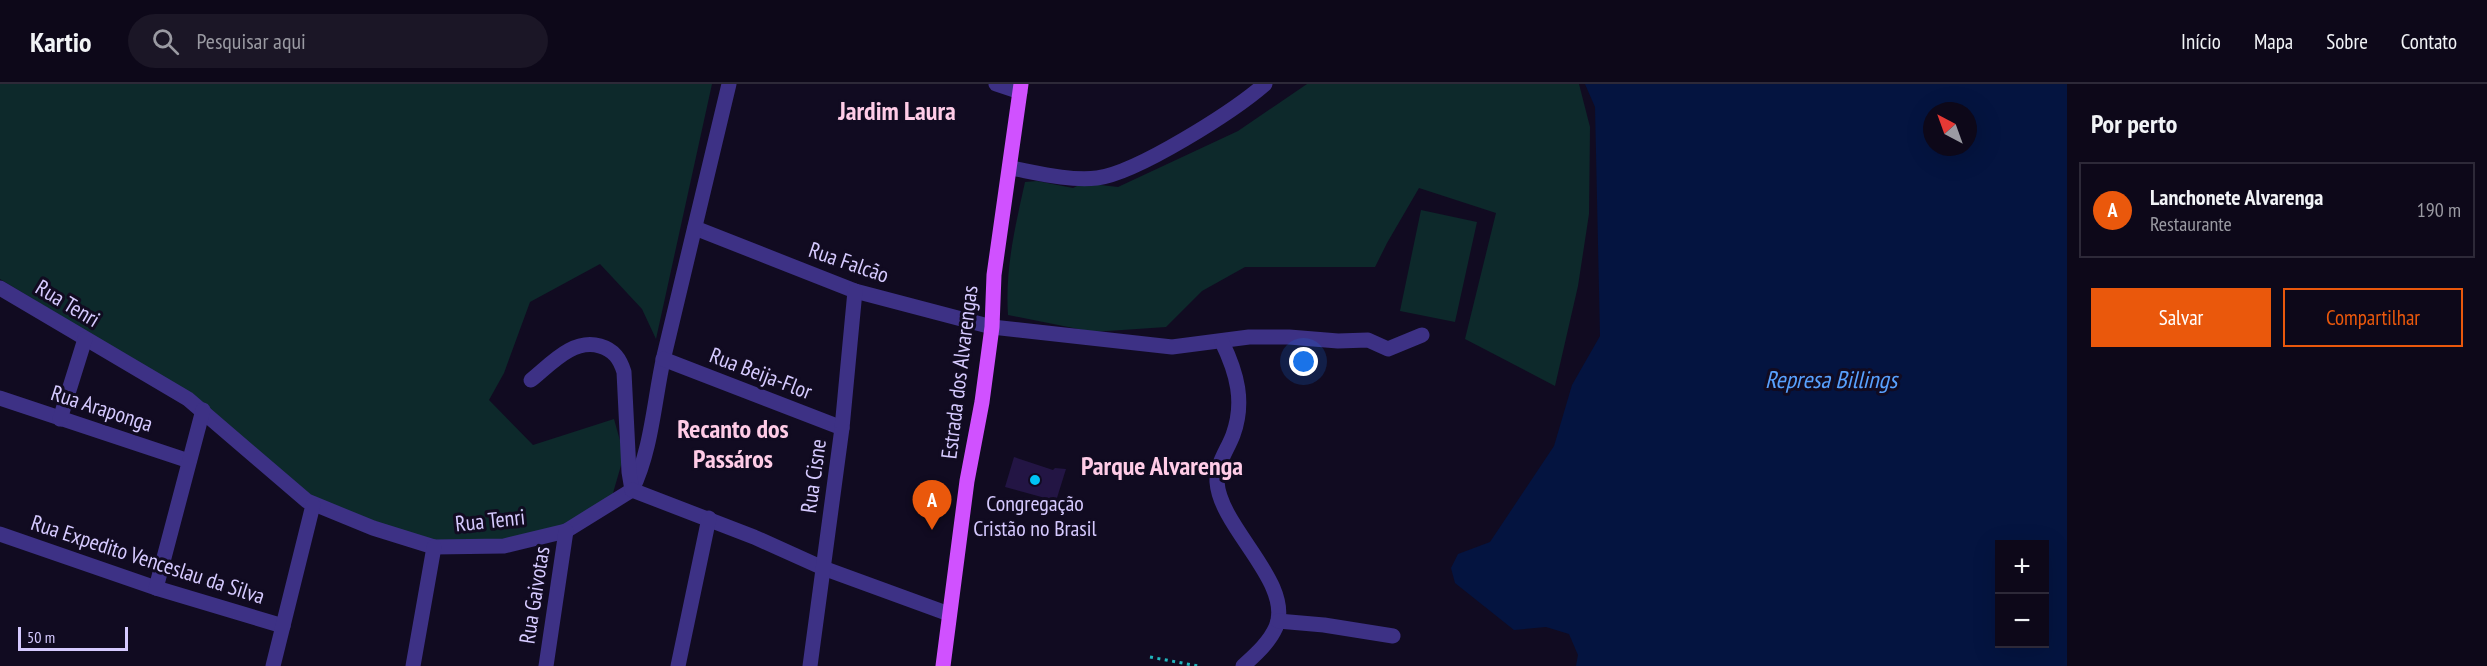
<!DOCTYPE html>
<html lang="pt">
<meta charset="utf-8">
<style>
:root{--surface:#0d0819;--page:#1b1626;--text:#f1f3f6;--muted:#9a9aa2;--line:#2d2938;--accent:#ea580c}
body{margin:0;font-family:"PT Sans Narrow",sans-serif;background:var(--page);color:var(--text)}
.controls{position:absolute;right:18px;bottom:18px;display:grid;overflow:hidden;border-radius:0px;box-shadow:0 6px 24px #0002}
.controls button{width:54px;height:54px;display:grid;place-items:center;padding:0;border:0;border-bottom:2px solid var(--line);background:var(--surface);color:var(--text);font:30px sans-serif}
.compass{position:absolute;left:1923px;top:18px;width:54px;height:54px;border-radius:50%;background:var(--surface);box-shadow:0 6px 24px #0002;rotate:319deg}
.scale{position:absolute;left:18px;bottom:15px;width:110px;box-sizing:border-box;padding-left:6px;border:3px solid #d6caff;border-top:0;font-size:16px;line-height:21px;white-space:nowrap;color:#d6caff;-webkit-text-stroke:4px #110b21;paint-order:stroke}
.you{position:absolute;left:1304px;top:278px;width:21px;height:21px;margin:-15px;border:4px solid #fff;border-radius:50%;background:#1a73e8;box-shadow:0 0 0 9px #1a73e833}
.badge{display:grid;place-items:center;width:39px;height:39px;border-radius:50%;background:var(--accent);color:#fff;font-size:20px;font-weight:700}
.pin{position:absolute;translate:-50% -50px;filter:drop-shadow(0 2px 3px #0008)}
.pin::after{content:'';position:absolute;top:32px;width:21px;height:18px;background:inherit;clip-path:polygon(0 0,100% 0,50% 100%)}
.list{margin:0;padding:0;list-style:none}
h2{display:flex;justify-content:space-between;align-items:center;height:78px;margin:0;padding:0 24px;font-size:26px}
h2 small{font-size:20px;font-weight:400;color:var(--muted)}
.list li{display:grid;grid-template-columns:39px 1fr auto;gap:18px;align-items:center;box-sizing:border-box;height:96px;margin:0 12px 12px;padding:0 12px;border:2px solid var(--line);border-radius:0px}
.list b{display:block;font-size:22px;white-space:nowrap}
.list p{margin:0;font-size:20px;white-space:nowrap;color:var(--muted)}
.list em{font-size:20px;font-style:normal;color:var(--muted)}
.actions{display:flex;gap:12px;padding:18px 24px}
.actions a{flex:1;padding:14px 0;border:2px solid var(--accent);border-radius:0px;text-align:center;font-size:21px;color:var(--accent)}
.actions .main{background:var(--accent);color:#fff}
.icon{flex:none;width:33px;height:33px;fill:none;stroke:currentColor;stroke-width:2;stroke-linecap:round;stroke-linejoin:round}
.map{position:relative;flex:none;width:2067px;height:582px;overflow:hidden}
header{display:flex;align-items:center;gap:36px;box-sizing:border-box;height:84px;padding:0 30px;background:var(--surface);border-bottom:2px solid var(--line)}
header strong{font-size:28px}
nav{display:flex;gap:33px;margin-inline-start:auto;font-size:21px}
.search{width:420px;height:54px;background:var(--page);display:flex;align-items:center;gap:15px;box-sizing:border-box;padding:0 21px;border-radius:33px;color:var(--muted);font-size:22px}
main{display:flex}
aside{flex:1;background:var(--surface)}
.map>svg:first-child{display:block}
.green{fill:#0d292b}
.water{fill:#041440;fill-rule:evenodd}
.building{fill:#231544}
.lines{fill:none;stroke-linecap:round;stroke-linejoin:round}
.path{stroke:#21b5bc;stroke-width:3;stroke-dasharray:3 4.5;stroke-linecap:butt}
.minor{stroke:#3d3185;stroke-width:15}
.major{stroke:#d051ff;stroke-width:15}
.poi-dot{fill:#00c4f5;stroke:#110b21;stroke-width:2}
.labels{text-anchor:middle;stroke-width:6;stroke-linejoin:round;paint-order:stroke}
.street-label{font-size:22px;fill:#d6caff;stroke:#110b21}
.poi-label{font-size:22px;fill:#d6caff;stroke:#110b21}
.water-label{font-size:24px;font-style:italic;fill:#58a1ff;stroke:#110b21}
.quarter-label{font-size:26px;font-weight:bold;fill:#ffcce7;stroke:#110b21}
</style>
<header>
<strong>Kartio</strong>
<div class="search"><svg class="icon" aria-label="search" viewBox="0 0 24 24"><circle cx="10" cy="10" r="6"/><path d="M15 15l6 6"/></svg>Pesquisar aqui</div>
<nav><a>Início</a><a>Mapa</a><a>Sobre</a><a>Contato</a></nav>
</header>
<main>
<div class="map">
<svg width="2067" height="582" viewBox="0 0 2067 582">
<rect width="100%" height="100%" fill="#110b21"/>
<!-- green -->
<g class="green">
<polygon points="0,0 712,0 656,255 642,225 600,180 530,218 504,289 489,316 533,361 614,335 624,371 611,416 564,443 480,460 434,460 313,416 200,317 0,195"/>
<path d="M1307 0H1579L1590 43 1589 130 1578 202 1555 302 1465 255 1496 129 1419 104 1387 159 1375 183H1245L1202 207 1166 243 1093 248 1008 231C1005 185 1015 143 1025 98L1037 97 1073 104 1083 99 1118 103 1238 47Z"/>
<polygon points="1421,126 1477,138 1455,238 1400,227"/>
</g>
<!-- water -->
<path class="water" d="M1585 0H2067V582H1576L1578 571 1569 550 1546 543 1514 546 1455 499 1451 484 1458 470 1490 458 1554 362 1572 301 1600 252 1595 23ZM1932 27H1968V63H1932ZM2000 460H2044V560H2000Z"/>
<!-- building -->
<polygon class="building" points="1014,373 1053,386 1055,384 1066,385 1056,417 1005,403"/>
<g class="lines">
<!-- path -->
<polyline class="path" points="1150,573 1198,582"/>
<!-- minor -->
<g class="minor">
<polyline points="996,0 1020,8"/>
<path d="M1011 84C1038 89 1069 97 1097 94 1137 89 1234 27 1265 0"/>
<polyline points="695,144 855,207 992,243 1172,263 1249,253 1289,253 1338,257 1368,256 1388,265 1422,251"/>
<path d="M0 204 188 315 307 417 373 444 434 463 504 462 566 447 632 406C652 365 654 316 664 272 685 181 708 91 729 0"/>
<path d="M1222 258C1237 289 1245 318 1233 351 1227 367 1216 380 1217 398 1220 444 1294 499 1276 543 1269 559 1255 571 1243 582"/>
<polyline points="663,275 842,344"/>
<path d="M531 296C551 280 573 254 600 262 614 266 620 275 624 288L629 388 632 406"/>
<polyline points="0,314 189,377"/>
<polyline points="60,335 85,255"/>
<polyline points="632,406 754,453 823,484 949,530"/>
<polyline points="0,450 156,504 283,542"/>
<polyline points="156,504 203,326"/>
<polyline points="1278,537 1324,541 1393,552"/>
<polyline points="273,582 313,421"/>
<polyline points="413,582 434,463"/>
<polyline points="546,582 566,447"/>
<polyline points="678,582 709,434"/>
<polyline points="810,582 842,344 855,207"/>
</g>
<!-- major -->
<polyline class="major" points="943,582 967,397 982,318 992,243 994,191 1021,0"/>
</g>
<!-- markers -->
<circle class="poi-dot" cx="1035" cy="396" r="6"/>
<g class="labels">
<!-- street labels -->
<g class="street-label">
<text transform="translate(849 178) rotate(19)" y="8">Rua Falcão</text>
<text transform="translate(68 219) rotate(31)" y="8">Rua Tenri</text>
<text transform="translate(959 288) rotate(-83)" y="8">Estrada dos Alvarengas</text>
<text transform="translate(761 289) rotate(21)" y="8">Rua Beija-Flor</text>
<text transform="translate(102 324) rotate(18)" y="8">Rua Araponga</text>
<text transform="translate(813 392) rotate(-82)" y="8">Rua Cisne</text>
<text transform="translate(490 436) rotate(-6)" y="8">Rua Tenri</text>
<text transform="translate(148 475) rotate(18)" y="8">Rua Expedito Venceslau da Silva</text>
<text transform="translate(534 511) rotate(-81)" y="8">Rua Gaivotas</text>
</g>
<!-- poi labels -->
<g class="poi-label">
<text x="1035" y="427">Congregação<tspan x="1035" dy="25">Cristão no Brasil</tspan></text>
</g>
<!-- water labels -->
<g class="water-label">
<text x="1831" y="304">Represa Billings</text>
</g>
<!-- quarter labels -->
<g class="quarter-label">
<text x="897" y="36">Jardim Laura</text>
<text x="733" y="354">Recanto dos<tspan x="733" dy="30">Passáros</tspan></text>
<text x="1162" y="391">Parque Alvarenga</text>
</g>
</g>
</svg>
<div class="controls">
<button>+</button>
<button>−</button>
</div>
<svg class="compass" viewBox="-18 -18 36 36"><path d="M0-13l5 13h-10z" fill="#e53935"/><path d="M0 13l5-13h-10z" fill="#9a9aa2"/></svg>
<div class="scale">50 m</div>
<div class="you"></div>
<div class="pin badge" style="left:932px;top:446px">A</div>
</div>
<aside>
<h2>Por perto<small></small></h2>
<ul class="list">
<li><span class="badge">A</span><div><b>Lanchonete Alvarenga</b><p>Restaurante</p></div><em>190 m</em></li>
</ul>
<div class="actions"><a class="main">Salvar</a><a>Compartilhar</a></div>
</aside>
</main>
